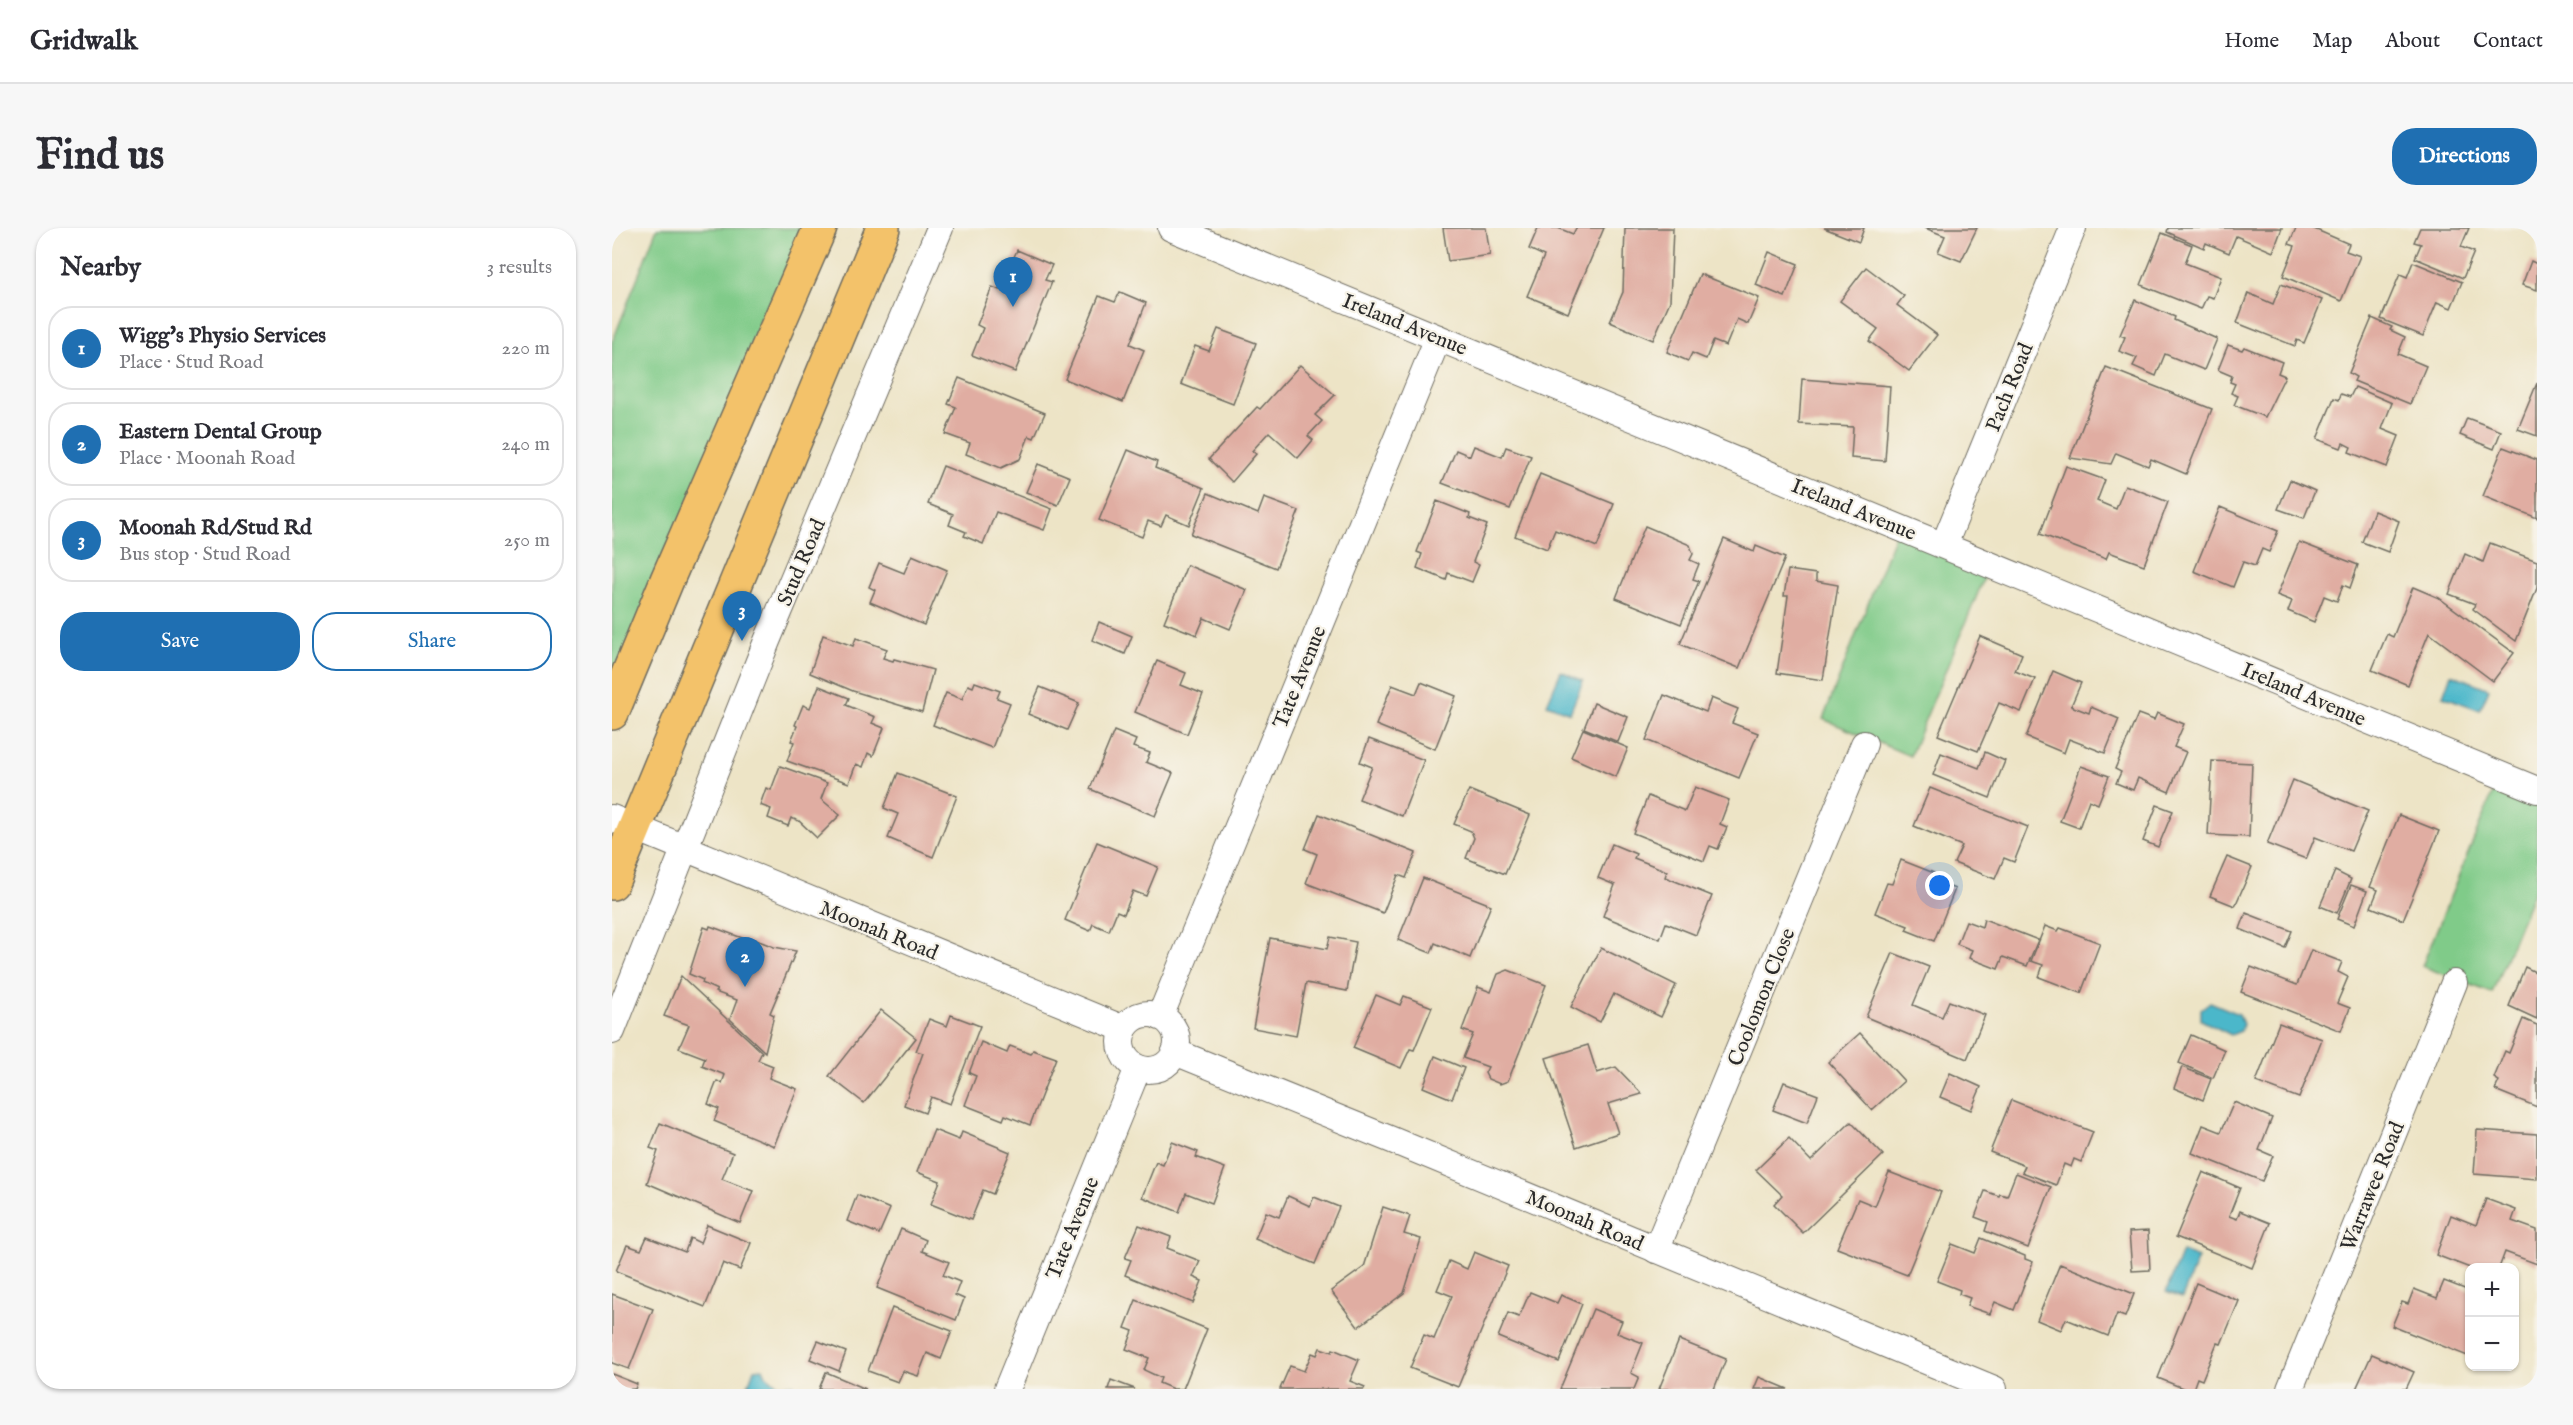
<!DOCTYPE html>
<meta charset="utf-8">
<style>
:root{--surface:#fff;--page:#f7f7f7;--text:#2b2b33;--muted:#7c7c81;--line:#e1e1e2;--accent:#1f6fb2}
body{margin:0;font-family:"IM FELL English",serif;background:var(--page);color:var(--text)}
.controls{position:absolute;right:18px;bottom:18px;display:grid;overflow:hidden;border-radius:12px;box-shadow:0 2px 4px #0004}
.controls button{width:54px;height:54px;display:grid;place-items:center;padding:0;border:0;border-bottom:2px solid var(--line);background:var(--surface);color:var(--text);font:30px sans-serif}
.you{position:absolute;left:1328px;top:658px;width:21px;height:21px;margin:-15px;border:4px solid #fff;border-radius:50%;background:#1a73e8;box-shadow:0 0 0 9px #1a73e833}
.badge{display:grid;place-items:center;width:39px;height:39px;border-radius:50%;background:var(--accent);color:#fff;font-size:20px;font-weight:700}
.pin{position:absolute;translate:-50% -50px;filter:drop-shadow(0 2px 3px #0008)}
.pin::after{content:'';position:absolute;top:32px;width:21px;height:18px;background:inherit;clip-path:polygon(0 0,100% 0,50% 100%)}
.list{margin:0;padding:0;list-style:none}
h2{display:flex;justify-content:space-between;align-items:center;height:78px;margin:0;padding:0 24px;font-size:26px}
h2 small{font-size:20px;font-weight:400;color:var(--muted)}
.list li{display:grid;grid-template-columns:39px 1fr auto;gap:18px;align-items:center;box-sizing:border-box;height:84px;margin:0 12px 12px;padding:0 12px;border:2px solid var(--line);border-radius:24px}
.list b{display:block;font-size:22px;white-space:nowrap}
.list p{margin:0;font-size:20px;white-space:nowrap;color:var(--muted)}
.list em{font-size:20px;font-style:normal;color:var(--muted)}
.actions{display:flex;gap:12px;padding:18px 24px}
.actions a{flex:1;padding:14px 0;border:2px solid var(--accent);border-radius:24px;text-align:center;font-size:21px;color:var(--accent)}
.actions .main{background:var(--accent);color:#fff}
.map{position:relative;flex:none;width:1925px;height:1161px;overflow:hidden;border-radius:24px}
header{display:flex;align-items:center;gap:36px;box-sizing:border-box;height:84px;padding:0 30px;background:var(--surface);border-bottom:2px solid var(--line)}
header strong{font-size:28px}
nav{display:flex;gap:33px;margin-inline-start:auto;font-size:21px}
.intro{display:flex;align-items:center;justify-content:space-between;box-sizing:border-box;height:144px;padding:0 36px}
h1{margin:0;font-size:42px}
.button{padding:15px 27px;border-radius:24px;background:var(--accent);color:#fff;font-size:21px;font-weight:700}
main{display:flex;gap:36px;padding:0 36px}
aside{flex:1;background:var(--surface);border-radius:24px;box-shadow:0 2px 4px #0004}
.map>svg:first-child{display:block}
.green{fill:#80cb89;stroke:#567b5a;stroke-width:1.5}
.water{fill:#4cb7ca;stroke:#3c717a;stroke-width:1.5}
.building{fill:#e0ada2}
.lines{fill:none;stroke-linecap:round;stroke-linejoin:round}
.minor-casing{stroke:#6f6c61;stroke-width:28}
.primary-casing{stroke:#6f6c61;stroke-width:36}
.minor{stroke:#fff;stroke-width:26}
.primary{stroke:#f3c26a;stroke-width:33}
.labels{text-anchor:middle;stroke-width:4.5;stroke-linejoin:round;paint-order:stroke}
.street-label{font-size:21px;fill:#2b2b2b;stroke:#f7f3e8}
</style>
<header>
<strong>Gridwalk</strong>
<nav><a>Home</a><a>Map</a><a>About</a><a>Contact</a></nav>
</header>
<div class="intro"><h1>Find us</h1><a class="button">Directions</a></div>
<main>
<aside>
<h2>Nearby<small>3 results</small></h2>
<ul class="list">
<li><span class="badge">1</span><div><b>Wigg's Physio Services</b><p>Place · Stud Road</p></div><em>220 m</em></li>
<li><span class="badge">2</span><div><b>Eastern Dental Group</b><p>Place · Moonah Road</p></div><em>240 m</em></li>
<li><span class="badge">3</span><div><b>Moonah Rd/Stud Rd</b><p>Bus stop · Stud Road</p></div><em>250 m</em></li>
</ul>
<div class="actions"><a class="main">Save</a><a>Share</a></div>
</aside>
<div class="map">
<svg width="1925" height="1161" viewBox="0 0 1925 1161">
<rect width="100%" height="100%" fill="#f7f3e8"/>
<filter id="ink" filterUnits="userSpaceOnUse"><feTurbulence type="fractalNoise" baseFrequency=".0167" numOctaves="2"/><feDisplacementMap in="SourceGraphic" scale="12" xChannelSelector="R" yChannelSelector="G"/><feConvolveMatrix kernelMatrix="1 2 1 2 8 2 1 2 1" color-interpolation-filters="sRGB"/></filter>
<filter id="wash" filterUnits="userSpaceOnUse"><feTurbulence type="fractalNoise" baseFrequency=".008" numOctaves="4" result="noise"/><feDisplacementMap in="SourceGraphic" scale="24" xChannelSelector="R" yChannelSelector="G"/><feGaussianBlur stdDeviation="1.35" result="paint"/><feColorMatrix in="noise" values="0 0 0 0 0 0 0 0 0 0 0 0 0 0 0 0 0 1.4 0 .05"/><feComposite in="paint" operator="in"/></filter>
<g filter="url(#wash)">
<rect width="100%" height="100%" fill="#ede4c6"/>
<!-- green -->
<g class="green">
<polygon points="45,0 208,0 0,485 0,115"/>
<polygon points="1286,299 1378,336 1298,528 1211,491"/>
<polygon points="1888,547 1925,562 1925,655 1880,765 1810,738"/>
</g>
<!-- water -->
<g class="water">
<polygon points="949,443 971,453 958,485 935,476"/>
<polygon points="1839,446 1877,461 1868,482 1831,468"/>
<polygon points="1598,774 1627,786 1631,796 1629,803 1619,807 1589,792 1589,781"/>
<polygon points="1570,1024 1586,1030 1570,1070 1554,1064"/>
<polygon points="151,1140 154,1147 166,1157 182,1156 184,1161 135,1161 142,1141"/>
</g>
<g id="blocks">
<!-- building -->
<g class="building">
<polygon points="831,0 874,0 878,27 836,33"/>
<polygon points="926,0 946,0 961,6 964,0 992,0 956,85 915,68 932,28 917,21"/>
<polygon points="1013,0 1061,0 1058,73 1041,112 998,94 1011,64"/>
<polygon points="1212,0 1252,0 1247,14"/>
<polygon points="1313,0 1365,0 1349,33 1326,24 1333,8"/>
<polygon points="1556,0 1670,0 1661,24 1624,8 1617,25 1594,15 1592,20 1555,4"/>
<polygon points="1684,0 1700,0 1737,16 1734,23 1748,28 1729,73 1671,48 1683,18 1677,16"/>
<polygon points="1808,0 1857,0 1849,19 1862,24 1851,50 1803,30 1809,16 1802,14"/>
<polygon points="1550,5 1580,17 1573,35 1609,49 1601,70 1595,68 1589,81 1529,57"/>
<polygon points="405,22 440,37 433,52 440,54 403,144 360,127 371,100 365,97 380,59 388,62"/>
<polygon points="1157,24 1186,36 1173,69 1144,57"/>
<polygon points="1919,33 1925,36 1925,62 1910,57"/>
<polygon points="1801,34 1850,54 1839,80 1825,74 1811,108 1769,91 1788,46 1795,49"/>
<polygon points="1254,39 1292,68 1285,77 1325,107 1297,143 1257,113 1266,101 1228,73"/>
<polygon points="1088,46 1147,70 1136,96 1125,91 1114,118 1101,113 1094,131 1080,125 1076,133 1055,124"/>
<polygon points="1669,56 1710,72 1692,115 1685,112 1683,118 1625,95 1636,65 1661,76"/>
<polygon points="508,64 534,75 518,116 532,122 511,174 453,151 487,68 503,74"/>
<polygon points="1523,72 1563,89 1562,92 1605,111 1592,142 1553,126 1544,148 1521,138 1525,130 1507,123 1513,109 1508,107"/>
<polygon points="1760,90 1780,99 1778,102 1793,109 1786,126 1814,138 1798,176 1742,153 1744,149 1737,145"/>
<polygon points="606,101 644,115 621,176 569,156 583,118 597,123"/>
<polygon points="1616,117 1630,122 1632,119 1670,134 1666,145 1673,148 1653,189 1622,177 1626,168 1619,165 1623,156 1618,154 1620,148 1606,142"/>
<polygon points="688,137 723,167 703,187 710,193 696,208 701,212 686,230 657,204 640,223 644,226 620,254 597,231 645,179 648,181"/>
<polygon points="1494,139 1600,181 1574,246 1539,231 1536,238 1504,225 1499,236 1458,230"/>
<polygon points="347,150 433,185 422,210 417,208 408,231 389,240 354,226 358,215 333,206 344,179 336,176"/>
<polygon points="1190,151 1278,158 1273,233 1239,230 1241,199 1187,196"/>
<polygon points="1925,155 1925,208 1906,201"/>
<polygon points="1743,159 1780,175 1770,201 1787,208 1775,239 1737,224 1739,219 1731,215 1729,220 1705,211 1722,170 1727,172 1729,166 1738,169"/>
<polygon points="1855,190 1889,203 1882,221 1848,207"/>
<polygon points="862,218 890,229 894,219 919,228 898,281 830,255 844,222 858,228"/>
<polygon points="1891,219 1925,232 1925,290 1871,268"/>
<polygon points="516,222 545,234 543,240 592,260 577,297 554,287 549,298 536,293 530,309 487,292"/>
<polygon points="426,236 458,249 446,277 414,264"/>
<polygon points="331,238 440,281 432,302 384,284 371,316 352,308 354,304 337,297 341,286 316,276"/>
<polygon points="1454,238 1493,252 1485,273 1504,281 1513,257 1556,274 1532,337 1497,324 1494,331 1428,306"/>
<polygon points="928,246 1002,276 985,319 943,302 935,321 903,308"/>
<polygon points="1678,252 1703,263 1692,290 1666,281"/>
<polygon points="596,265 646,286 652,270 687,283 664,340 579,306"/>
<polygon points="825,273 858,286 857,290 875,297 861,334 867,337 860,354 836,345 834,352 805,340 810,326 805,324"/>
<polygon points="1608,279 1666,303 1657,324 1650,321 1643,338 1631,334 1621,359 1582,343"/>
<polygon points="1762,283 1787,293 1776,324 1750,314"/>
<polygon points="1033,298 1078,317 1081,326 1078,332 1087,336 1081,351 1087,353 1069,396 1004,370"/>
<polygon points="1112,311 1142,324 1144,318 1173,330 1127,440 1068,416"/>
<polygon points="1687,314 1746,337 1738,360 1731,357 1725,373 1712,368 1702,394 1676,383 1680,373 1665,367"/>
<polygon points="1878,315 1925,333 1925,360 1904,413 1861,381 1863,376 1837,366 1853,326 1871,334"/>
<polygon points="300,327 335,342 312,397 258,374 263,362 257,359 267,335 292,345"/>
<polygon points="575,337 635,362 618,401 592,390 585,407 552,394"/>
<polygon points="1176,342 1204,346 1204,353 1226,357 1211,452 1165,445 1176,368 1172,368"/>
<polygon points="1801,359 1827,370 1902,425 1881,453 1817,405 1796,457 1760,442 1775,406 1781,409"/>
<polygon points="487,394 520,408 513,426 480,412"/>
<polygon points="211,407 241,418 244,410 275,421 271,430 281,433 282,431 321,442 310,484 241,463 198,445"/>
<polygon points="1368,408 1410,426 1403,443 1423,451 1409,484 1387,475 1366,523 1326,507"/>
<polygon points="545,433 574,445 569,457 591,466 575,506 523,484"/>
<polygon points="1441,443 1469,455 1459,478 1477,485 1479,479 1507,491 1493,525 1457,511 1452,525 1414,509"/>
<polygon points="363,454 388,463 385,470 398,475 380,520 321,497 334,465 350,471 356,457 361,459"/>
<polygon points="809,454 844,468 823,521 764,497 780,457 804,466"/>
<polygon points="207,458 237,470 234,477 263,489 260,495 272,500 261,528 256,525 251,539 244,536 237,555 175,533 182,514 179,513 185,498 183,497 191,477 198,480"/>
<polygon points="428,459 467,475 455,502 416,486"/>
<polygon points="1052,467 1094,484 1099,470 1126,481 1120,495 1146,505 1127,550 1034,512"/>
<polygon points="982,475 1016,489 1006,514 972,500"/>
<polygon points="1545,485 1572,496 1562,519 1574,524 1557,564 1526,550 1521,562 1504,555 1509,544 1503,541 1526,486 1542,492"/>
<polygon points="971,501 1016,520 1004,549 959,529"/>
<polygon points="502,503 524,512 521,519 538,525 534,534 561,545 543,588 478,561"/>
<polygon points="757,511 812,532 790,588 747,571 760,539 748,534"/>
<polygon points="1373,524 1393,533 1378,570 1321,547 1329,525 1367,540"/>
<polygon points="1600,533 1640,535 1637,609 1596,607"/>
<polygon points="168,538 215,555 209,571 228,587 205,610 187,593 179,590 176,598 156,590 159,581 148,577 154,560 159,562"/>
<polygon points="1469,538 1497,548 1486,576 1477,572 1467,600 1448,593"/>
<polygon points="286,545 345,568 321,629 276,610 286,586 272,580"/>
<polygon points="1681,552 1756,583 1739,623 1703,609 1694,631 1655,616"/>
<polygon points="1083,559 1117,572 1108,596 1115,599 1106,621 1098,618 1092,633 1021,605 1036,568 1073,583"/>
<polygon points="1318,560 1416,599 1402,634 1392,630 1383,651 1342,635 1350,618 1302,598"/>
<polygon points="857,562 918,587 893,646 854,630 862,610 859,603 842,596"/>
<polygon points="1545,577 1561,583 1546,619 1531,613"/>
<polygon points="707,586 804,625 794,650 786,647 771,685 694,655 705,626 693,621"/>
<polygon points="1787,587 1827,603 1791,692 1759,679 1766,662 1758,659"/>
<polygon points="485,614 546,639 534,668 521,663 512,686 505,683 497,703 481,696 478,703 453,692"/>
<polygon points="1000,616 1024,626 1022,630 1055,643 1053,649 1100,668 1084,707 1054,695 1048,711 991,688 1003,657 986,650"/>
<polygon points="1615,629 1640,639 1623,678 1598,668"/>
<polygon points="1289,632 1322,645 1320,652 1343,661 1322,713 1294,702 1296,698 1263,685 1275,655 1280,656"/>
<polygon points="1723,643 1739,651 1725,685 1708,678"/>
<polygon points="811,650 879,677 858,730 823,715 819,725 786,712"/>
<polygon points="1739,657 1755,663 1742,698 1725,691"/>
<polygon points="1634,685 1680,703 1673,720 1628,701"/>
<polygon points="1372,691 1426,712 1415,738 1391,729 1386,741 1357,730 1360,722 1345,716 1354,693 1370,699"/>
<polygon points="98,698 141,714 142,711 162,719 184,723 158,785 162,787 153,824 118,791 125,772 103,764 105,762 90,755 91,752 77,746 92,699 97,701"/>
<polygon points="1433,698 1446,703 1448,700 1488,715 1469,765 1427,749 1431,737 1419,733"/>
<polygon points="718,709 744,714 735,763 694,755 684,808 641,800 658,710 715,721"/>
<polygon points="989,720 1064,757 1049,789 1002,766 988,794 959,779"/>
<polygon points="1699,722 1730,734 1726,744 1736,749 1725,775 1738,780 1729,803 1629,764 1639,739 1685,757"/>
<polygon points="1281,725 1317,739 1301,777 1330,789 1337,773 1373,787 1355,831 1254,789"/>
<polygon points="1913,739 1923,744 1925,740 1925,791 1897,778"/>
<polygon points="896,742 934,757 896,853 888,856 876,851 873,845 876,839 851,830 861,806 850,802 866,759 879,764 886,746"/>
<polygon points="69,748 150,824 146,832 161,838 157,850 185,861 162,918 102,893 107,881 96,876 105,853 110,855 113,847 90,838 93,830 67,820 77,797 52,788"/>
<polygon points="764,767 788,777 792,768 820,779 802,822 798,821 789,840 741,820"/>
<polygon points="269,782 304,810 252,875 217,848"/>
<polygon points="339,787 368,798 338,876 319,869 313,885 292,877 311,825 304,823 317,791 335,798"/>
<polygon points="1911,791 1925,797 1925,879 1883,862 1887,853 1882,850 1893,823 1897,825"/>
<polygon points="1667,795 1710,811 1687,870 1644,854"/>
<polygon points="1248,805 1292,853 1260,882 1216,834"/>
<polygon points="1579,807 1613,822 1601,850 1567,835"/>
<polygon points="369,814 395,825 398,818 419,826 421,822 444,830 418,897 393,887 391,892 353,877 364,848 357,845"/>
<polygon points="976,817 985,845 1004,839 1030,866 996,876 1006,905 964,919 934,830"/>
<polygon points="823,828 852,840 840,871 811,859"/>
<polygon points="1570,839 1599,851 1591,872 1562,860"/>
<polygon points="1338,845 1369,859 1359,882 1328,869"/>
<polygon points="1172,854 1206,867 1195,895 1161,882"/>
<polygon points="1399,872 1481,904 1469,934 1462,931 1459,939 1452,936 1444,957 1410,944 1413,938 1378,924"/>
<polygon points="1622,874 1660,890 1647,922 1661,928 1650,953 1580,925 1591,897 1609,904"/>
<polygon points="1239,894 1271,927 1191,1005 1162,976 1170,967 1144,942 1177,910 1199,933"/>
<polygon points="48,895 121,925 110,951 141,963 128,995 35,955 46,923 38,920"/>
<polygon points="322,902 347,912 350,904 398,924 381,966 371,962 359,992 319,976 328,953 305,944"/>
<polygon points="1865,902 1925,906 1925,951 1862,946"/>
<polygon points="560,914 586,924 584,929 613,940 600,975 574,965 567,984 530,969 544,934 551,937"/>
<polygon points="1277,944 1329,964 1295,1047 1225,1020 1246,971 1263,978"/>
<polygon points="1591,944 1628,960 1617,988 1625,991 1628,983 1658,995 1640,1040 1564,1009"/>
<polygon points="1404,945 1439,959 1416,1020 1373,1003 1376,994 1363,989 1373,963 1387,968 1388,966 1395,968"/>
<polygon points="245,967 278,981 267,1006 235,993"/>
<polygon points="676,968 698,978 702,969 727,979 703,1036 643,1011 654,984 667,989"/>
<polygon points="1874,971 1904,982 1900,993 1925,1002 1925,1036 1893,1024 1887,1040 1858,1040 1824,1027 1839,987 1864,997"/>
<polygon points="771,979 798,988 792,1006 809,1011 792,1065 746,1099 719,1063 752,1039"/>
<polygon points="95,997 139,1015 128,1042 111,1035 93,1079 4,1043 15,1017 29,1022 35,1009 73,1024 78,1010 88,1015"/>
<polygon points="527,997 559,1009 555,1020 588,1033 581,1049 590,1053 581,1075 513,1047 519,1032 513,1030"/>
<polygon points="289,1001 314,1012 310,1023 337,1034 331,1047 348,1054 343,1067 352,1071 344,1092 265,1060"/>
<polygon points="1536,1003 1538,1042 1520,1043 1517,1004"/>
<polygon points="1369,1010 1413,1028 1413,1031 1421,1034 1402,1082 1383,1074 1378,1086 1355,1078 1358,1070 1347,1066 1348,1062 1325,1053 1340,1016 1363,1025"/>
<polygon points="862,1024 896,1038 846,1159 798,1140 812,1107 822,1111 840,1068 825,1062 837,1033 855,1041"/>
<polygon points="1448,1036 1522,1066 1513,1089 1505,1086 1496,1108 1454,1091 1449,1102 1425,1092"/>
<polygon points="1832,1053 1858,1063 1858,1129 1780,1098 1790,1074 1796,1076 1802,1061 1825,1070"/>
<polygon points="1584,1055 1627,1073 1609,1116 1605,1115 1590,1152 1585,1150 1581,1161 1573,1161 1546,1150"/>
<polygon points="918,1064 945,1075 949,1067 970,1076 947,1134 886,1109 896,1085 907,1089"/>
<polygon points="0,1066 41,1081 17,1141 0,1135"/>
<polygon points="524,1072 595,1101 571,1161 561,1161 547,1155 549,1150 532,1142 537,1130 514,1121 521,1103 513,1100"/>
<polygon points="280,1080 340,1103 329,1131 315,1125 306,1148 291,1143 286,1154 256,1143"/>
<polygon points="981,1081 1010,1093 1005,1105 1031,1115 1019,1145 1027,1149 1022,1161 948,1161"/>
<polygon points="1067,1112 1114,1131 1102,1161 1047,1161"/>
<polygon points="206,1113 234,1124 227,1143 198,1131"/>
<polygon points="708,1120 720,1124 721,1121 747,1132 738,1153 753,1159 752,1161 668,1161 678,1138 692,1143 700,1125 705,1127"/>
<polygon points="1760,1126 1802,1144 1794,1161 1744,1161"/>
<polygon points="214,1144 254,1161 207,1161"/>
<polygon points="0,1146 25,1156 23,1161 0,1161"/>
<polygon points="1147,1149 1176,1161 1142,1161"/>
<polygon points="499,1152 523,1161 496,1161"/>
</g>
</g>
</g>
<g filter="url(#ink)">
<use href="#blocks" fill-opacity="0" stroke="#6f6c61" stroke-width="1.5"/>
<g class="lines">
<!-- minor casing -->
<g class="minor-casing">
<g id="minor">
<polyline points="559,0 1925,562"/>
<polyline points="1332,317 1461,0"/>
<polyline points="0,590 512,801"/>
<circle cx="537" cy="814" r="28"/>
<polyline points="548,789 826,110"/>
<polyline points="0,803 155,413 328,0"/>
<polyline points="563,824 780,912 1382,1161"/>
<polyline points="1044,1022 1252,516"/>
<polyline points="395,1161 526,840"/>
<polyline points="1678,1161 1842,755"/>
</g>
</g>
<!-- primary casing -->
<g class="primary-casing">
<g id="primary">
<polyline points="0,485 55,352 208,0"/>
<polyline points="0,655 271,0"/>
</g>
</g>
<!-- minor -->
<use href="#minor" class="minor"/>
<!-- primary -->
<use href="#primary" class="primary"/>
</g>
</g>
<g class="labels">
<!-- street labels -->
<g class="street-label">
<text transform="translate(793 96) rotate(22)" y="7">Ireland Avenue</text>
<text transform="translate(1397 159) rotate(-68)" y="7">Pach Road</text>
<text transform="translate(1242 281) rotate(22)" y="7">Ireland Avenue</text>
<text transform="translate(189 334) rotate(-67)" y="7">Stud Road</text>
<text transform="translate(687 449) rotate(-68)" y="7">Tate Avenue</text>
<text transform="translate(1692 466) rotate(23)" y="7">Ireland Avenue</text>
<text transform="translate(267 702) rotate(22)" y="7">Moonah Road</text>
<text transform="translate(1149 769) rotate(-68)" y="7">Coolomon Close</text>
<text transform="translate(1760 958) rotate(-68)" y="7">Warrawee Road</text>
<text transform="translate(973 992) rotate(23)" y="7">Moonah Road</text>
<text transform="translate(460 1000) rotate(-68)" y="7">Tate Avenue</text>
</g>
</g>
</svg>
<div class="controls">
<button>+</button>
<button>−</button>
</div>
<div class="you"></div>
<div class="pin badge" style="left:401px;top:79px">1</div>
<div class="pin badge" style="left:133px;top:759px">2</div>
<div class="pin badge" style="left:130px;top:413px">3</div>
</div>
</main>
